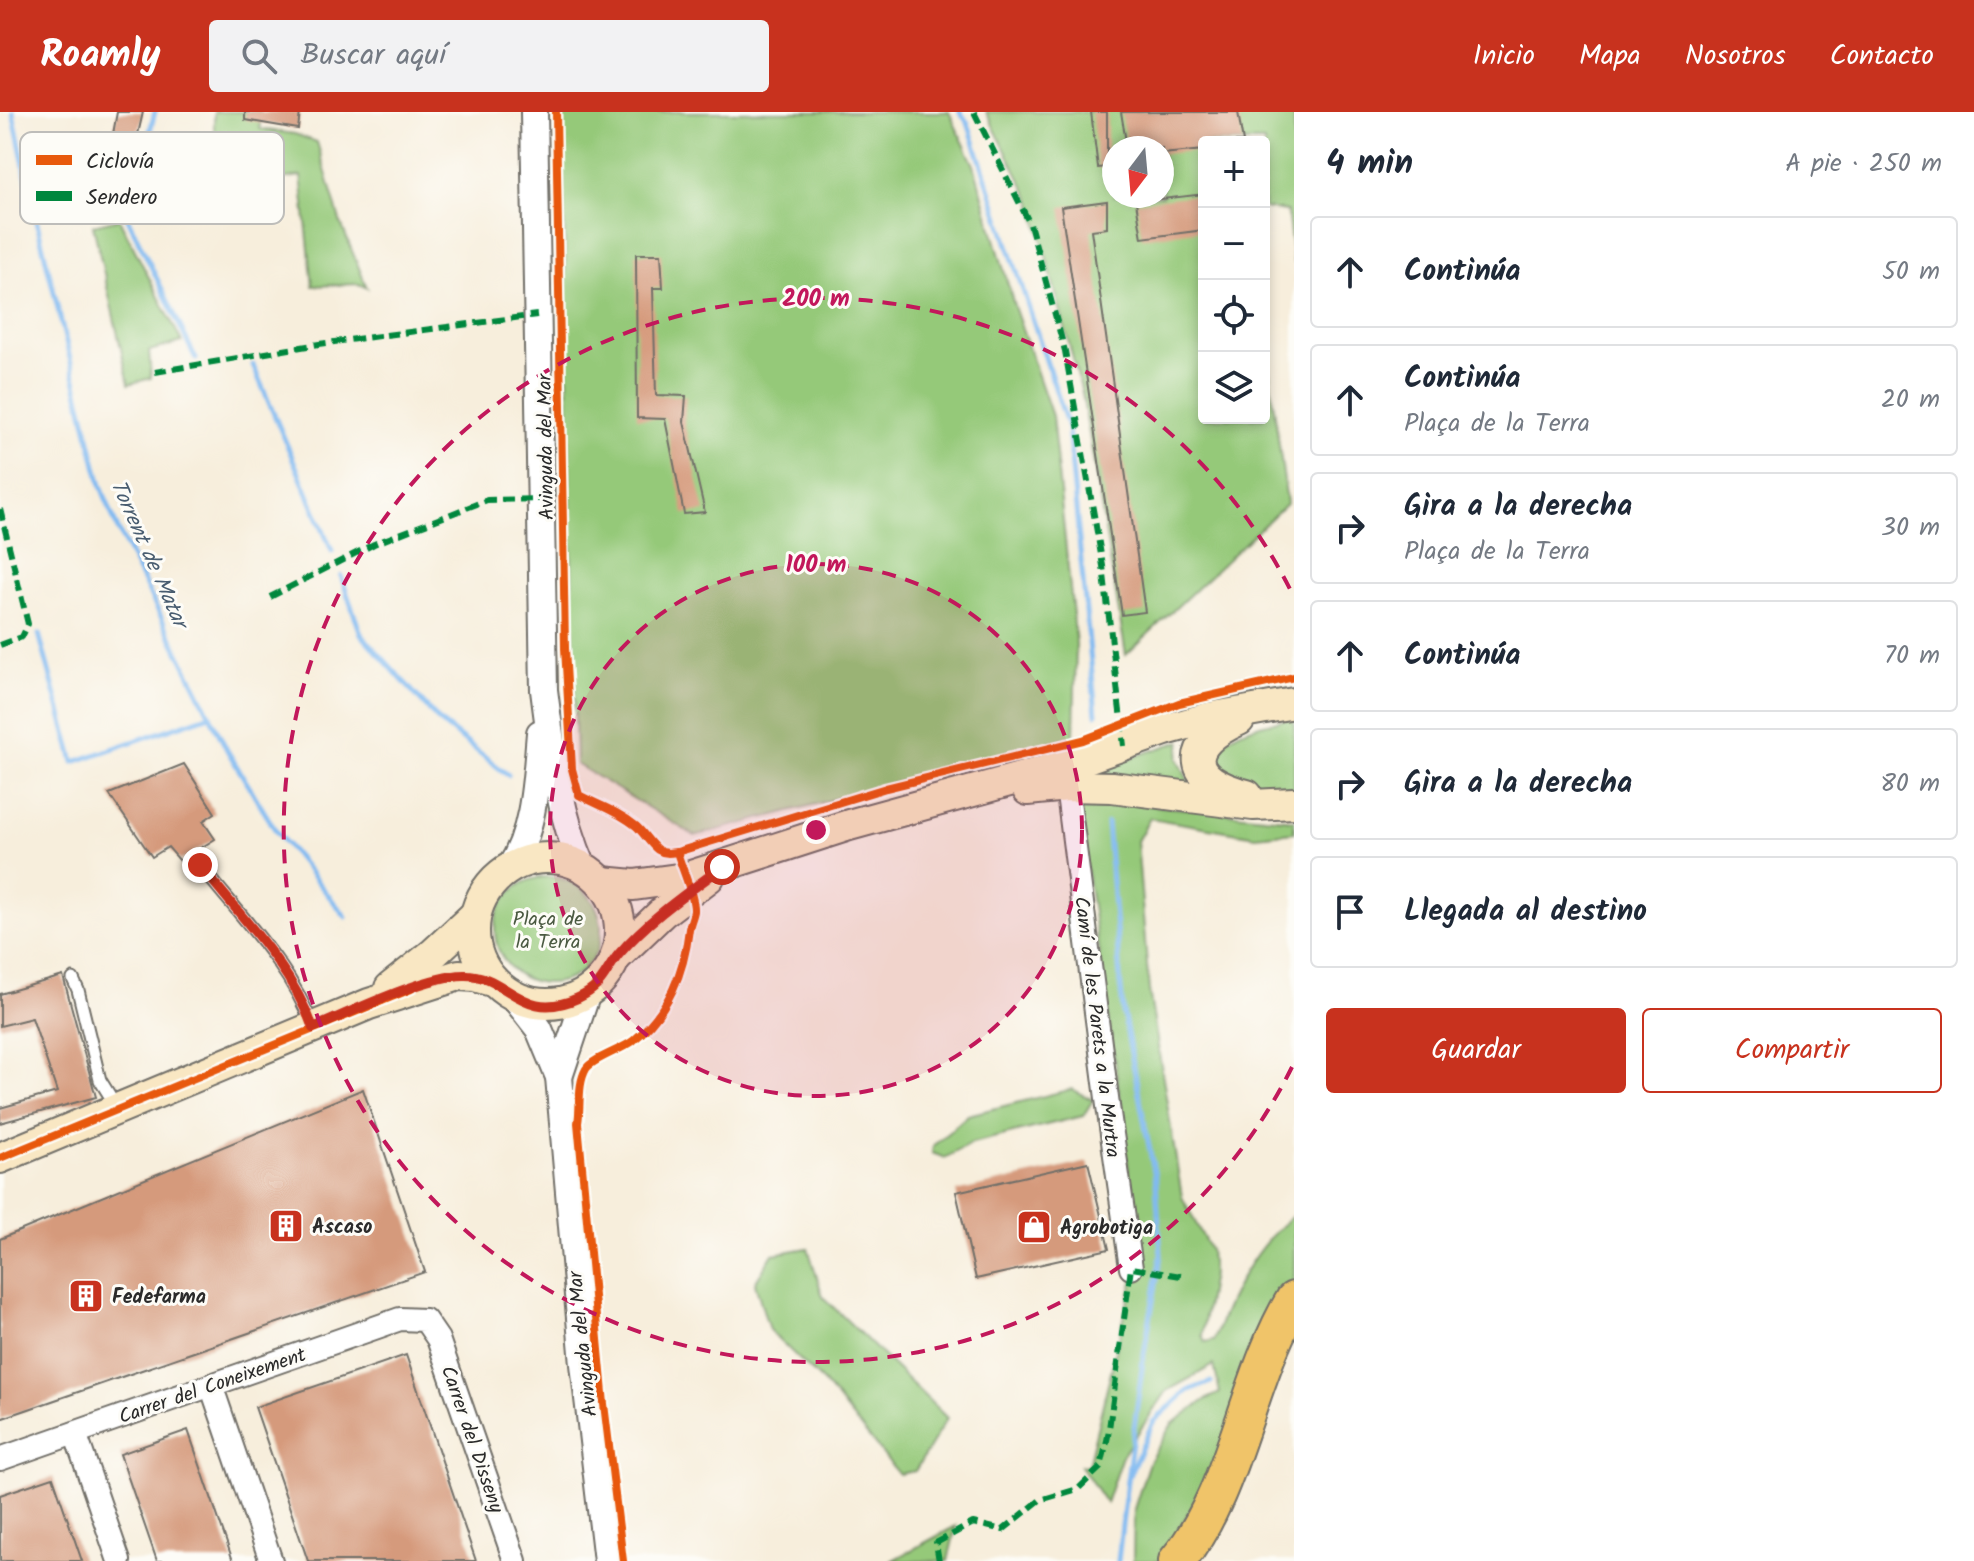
<!DOCTYPE html>
<html lang="es">
<meta charset="utf-8">
<style>
:root{--surface:#fff;--page:#f2f2f3;--text:#1f2937;--muted:#747a83;--line:#e0e1e3;--accent:#c8321e}
body{margin:0;font-family:Kalam,sans-serif;background:var(--page);color:var(--text)}
.controls{position:absolute;right:24px;top:24px;display:grid;overflow:hidden;border-radius:8px;box-shadow:0 4px 12px #0003}
.controls button{width:72px;height:72px;display:grid;place-items:center;padding:0;border:0;border-bottom:2px solid var(--line);background:var(--surface);color:var(--text);font:40px sans-serif}
.compass{position:absolute;left:1102px;top:24px;width:72px;height:72px;border-radius:50%;background:var(--surface);box-shadow:0 4px 12px #0003;rotate:196deg}
.stop{position:absolute;width:24px;height:24px;margin:-18px;border:6px solid #c8321e;border-radius:50%;background:#fff}
.stop.end{background:#c8321e;border-color:#fff;box-shadow:0 2px 8px #0008}
.list{margin:0;padding:0;list-style:none}
h2{display:flex;justify-content:space-between;align-items:center;height:104px;margin:0;padding:0 32px;font-size:34px}
h2 small{font-size:26px;font-weight:400;color:var(--muted)}
.list li{display:grid;grid-template-columns:52px 1fr auto;gap:24px;align-items:center;box-sizing:border-box;height:112px;margin:0 16px 16px;padding:0 16px;border:2px solid var(--line);border-radius:8px}
.list b{display:block;font-size:30px;white-space:nowrap}
.list p{margin:0;font-size:26px;white-space:nowrap;color:var(--muted)}
.list em{font-size:26px;font-style:normal;color:var(--muted)}
.actions{display:flex;gap:16px;padding:24px 32px}
.actions a{flex:1;padding:18px 0;border:2px solid var(--accent);border-radius:8px;text-align:center;font-size:28px;color:var(--accent)}
.actions .main{background:var(--accent);color:#fff}
.icon{flex:none;width:44px;height:44px;fill:none;stroke:currentColor;stroke-width:2;stroke-linecap:round;stroke-linejoin:round}
.map{position:relative;flex:none;width:1294px;height:1449px;overflow:hidden}
header{display:flex;align-items:center;gap:48px;box-sizing:border-box;height:112px;padding:0 40px;background:var(--accent);color:#fff}
header strong{font-size:38px}
nav{display:flex;gap:44px;margin-inline-start:auto;font-size:28px}
.search{width:560px;height:72px;background:var(--page);display:flex;align-items:center;gap:20px;box-sizing:border-box;padding:0 28px;border-radius:8px;color:var(--muted);font-size:30px}
main{display:flex}
aside{flex:1;background:var(--surface)}
.map>svg:first-child{display:block}
.green{fill:#95c979;stroke:#607a52;stroke-width:2;fill-rule:evenodd}
.lines{fill:none;stroke-linecap:round;stroke-linejoin:round}
.stream{stroke:#80baf1;stroke-width:5}
.building{fill:#d59a7b}
.service-casing{stroke:#726f69;stroke-width:15}
.minor-casing{stroke:#726f69;stroke-width:26}
.tertiary-casing{stroke:#726f69;stroke-width:30}
.secondary-casing{stroke:#726f69;stroke-width:34}
.trunk-casing{stroke:#726f69;stroke-width:40}
.service{stroke:#fff;stroke-width:11}
.minor{stroke:#fff;stroke-width:22}
.tertiary{stroke:#fff;stroke-width:26}
.secondary{stroke:#f9e7c3;stroke-width:30}
.trunk{stroke:#f0c469;stroke-width:36}
.quiet{stroke:#00873e;stroke-width:6;stroke-dasharray:12 6;stroke-linecap:butt}
.cycleway-casing{stroke:#fdfcf7;stroke-width:13}
.cycleway{stroke:#e8590c;stroke-width:8}
.route{stroke:#c8321e;stroke-width:10}
.ring{fill:none;stroke:#c2185b;stroke-width:4;stroke-dasharray:14 10}
.labels{text-anchor:middle;stroke-width:6;stroke-linejoin:round;paint-order:stroke}
.street-label{font-size:20px;fill:#2b2b2b;stroke:#fdfcf7}
.park-label{font-size:20px;fill:#4b5a42;stroke:#fdfcf7}
.poi-label{font-size:20px;font-weight:bold;fill:#2b2b2b;stroke:#fdfcf7;text-anchor:start}
.water-label{font-size:22px;font-style:italic;fill:#495d70;stroke:#fdfcf7}
.key{fill:#fdfcf7;stroke:#bebdba;stroke-width:2}
.key-label{font-size:22px;fill:#2b2b2b}
.centre{fill:#c2185b;stroke:#fdfcf7;stroke-width:4}
.ring-label{font-size:24px;text-anchor:middle;font-weight:bold;fill:#c2185b;stroke:#fdfcf7;stroke-width:6;stroke-linejoin:round;paint-order:stroke}
</style>
<header>
<strong>Roamly</strong>
<div class="search"><svg class="icon" aria-label="search" viewBox="0 0 24 24"><circle cx="10" cy="10" r="6"/><path d="M15 15l6 6"/></svg>Buscar aquí</div>
<nav><a>Inicio</a><a>Mapa</a><a>Nosotros</a><a>Contacto</a></nav>
</header>
<main>
<div class="map">
<svg width="1294" height="1449" viewBox="0 0 1294 1449">
<rect width="100%" height="100%" fill="#fdfcf7"/>
<filter id="ink" filterUnits="userSpaceOnUse"><feTurbulence type="fractalNoise" baseFrequency=".0125" numOctaves="2"/><feDisplacementMap in="SourceGraphic" scale="16" xChannelSelector="R" yChannelSelector="G"/><feConvolveMatrix kernelMatrix="1 2 1 2 8 2 1 2 1" color-interpolation-filters="sRGB"/></filter>
<filter id="wash" filterUnits="userSpaceOnUse"><feTurbulence type="fractalNoise" baseFrequency=".006" numOctaves="4" result="noise"/><feDisplacementMap in="SourceGraphic" scale="32" xChannelSelector="R" yChannelSelector="G"/><feGaussianBlur stdDeviation="1.8" result="paint"/><feColorMatrix in="noise" values="0 0 0 0 0 0 0 0 0 0 0 0 0 0 0 0 0 1.4 0 .05"/><feComposite in="paint" operator="in"/></filter>
<g filter="url(#wash)">
<rect width="100%" height="100%" fill="#f7eedc"/>
<!-- green -->
<g class="green">
<polygon points="214,0 260,0 260,17 295,22 317,30 340,109 367,176 359,172 313,174 301,64 214,77"/>
<polygon points="562,0 949,0 974,53 1015,197 1052,304 1076,532 1074,624 695,724 576,652"/>
<path d="M986 0H1294V152L1287 99 1264 96V30H1204V306H1264V223L1287 391 1126 543 1082 281 1032 90ZM1114 36H1162V84H1114Z"/>
<polygon points="119,107 182,230 149,239 151,266 129,272 93,113"/>
<path d="M1294 606V676C1258 677 1248 677 1218 657 1209 617 1265 612 1294 606Z"/>
<polygon points="1181,629 1178,646 1192,677 1076,664"/>
<path d="M1087 687 1294 708V720L1256 724 1150 706 1137 729 1149 878 1182 1085 1210 1138 1212 1162 1202 1223 1205 1230 1214 1228C1229 1183 1255 1133 1294 1103V1171L1205 1373 1160 1449H1133L1134 1397 1149 1350 1172 1312 1205 1288 1220 1281 1214 1253 1167 1279 1122 1344 1106 1391 1081 1354 1088 1353 1139 1145 1120 987 1078 698Z"/>
<circle cx="548" cy="818" r="53"/>
<polygon points="1072,977 1093,988 1083,1004 972,1031 945,1046 932,1041 933,1034 968,1003"/>
<polygon points="808,1136 823,1185 947,1306 915,1359 899,1362 825,1272 769,1218 755,1171 773,1142"/>
<polygon points="956,1414 948,1449 891,1449"/>
</g>
<g class="lines">
<!-- stream -->
<g class="stream">
<polyline points="13,0 30,82 101,374 118,418 227,638 276,719 346,805"/>
<polyline points="155,0 127,105 196,247"/>
<polyline points="960,0 968,11 1068,315 1096,602"/>
<polyline points="253,253 332,439"/>
<polyline points="341,464 361,522 439,609 508,663"/>
<polyline points="39,522 74,650 210,603"/>
<polyline points="1107,711 1123,900 1156,1070 1161,1143 1144,1242 1127,1368"/>
<polyline points="1118,1449 1127,1368 1153,1310 1187,1279 1211,1270"/>
</g>
</g>
<g id="blocks">
<!-- building -->
<g class="building">
<polygon points="117,0 143,0 134,40 111,33"/>
<polygon points="245,0 300,0 298,17 245,8"/>
<polygon points="1091,0 1107,0 1107,55 1098,56"/>
<polygon points="1121,0 1238,0 1243,30 1204,30 1204,38 1162,42 1162,36 1127,36"/>
<polygon points="1204,82 1204,118 1142,126 1136,90"/>
<polygon points="1107,89 1107,116 1091,118 1145,500 1122,503 1061,95"/>
<polygon points="636,142 661,142 663,176 653,176 656,283 686,284 684,310 705,400 684,402 665,307 637,306"/>
<polygon points="184,652 215,701 203,709 215,727 180,749 168,735 152,745 109,682"/>
<polygon points="63,864 96,985 0,1011 0,996 57,980 32,906 0,914 0,882"/>
<polygon points="363,977 425,1160 0,1307 0,1127"/>
<polygon points="1088,1050 1109,1137 976,1167 956,1080"/>
<polygon points="406,1243 476,1449 308,1449 255,1295"/>
<polygon points="188,1318 233,1449 157,1449 120,1342"/>
<polygon points="53,1365 82,1449 0,1449 0,1383"/>
</g>
</g>
</g>
<g filter="url(#ink)">
<use href="#blocks" fill-opacity="0" stroke="#726f69" stroke-width="2"/>
<g class="lines">
<!-- service casing -->
<g class="service-casing">
<g id="service">
<path d="M200 753C240 804 291 854 313 915"/>
<polyline points="73,867 78,878 100,968 118,997"/>
</g>
</g>
<!-- minor casing -->
<g class="minor-casing">
<g id="minor">
<polyline points="1067,674 1108,994 1131,1156"/>
<polyline points="211,1273 271,1449"/>
<polyline points="75,1321 119,1449"/>
<polyline points="0,1347 400,1207 425,1208 438,1227 515,1449"/>
</g>
</g>
<!-- tertiary casing -->
<g class="tertiary-casing">
<g id="tertiary">
<path d="M534 0 544 578C552 639 558 699 583 755"/>
<path d="M510 756C535 718 536 665 540 621"/>
<polyline points="514,885 539,917 559,965 584,1252 607,1449"/>
<polyline points="559,965 587,881"/>
</g>
</g>
<!-- secondary casing -->
<g class="secondary-casing">
<g id="secondary">
<path d="M1239 608C1182 633 1186 669 1247 683"/>
<polyline points="1028,678 1067,674 1112,675 1253,693 1294,691"/>
<circle cx="547" cy="819" r="73"/>
<polyline points="602,770 634,773 685,766 849,713 1064,654 1165,618 1209,606 1294,591"/>
<polyline points="617,844 663,800 709,765"/>
<polyline points="390,876 434,841 475,803"/>
<polyline points="0,1046 369,892 459,863 475,864 492,869"/>
</g>
</g>
<!-- trunk casing -->
<g class="trunk-casing">
<path id="trunk" d="M1177 1449C1235 1381 1246 1267 1294 1188"/>
</g>
<!-- service -->
<use href="#service" class="service"/>
<!-- minor -->
<use href="#minor" class="minor"/>
<!-- tertiary -->
<use href="#tertiary" class="tertiary"/>
<!-- secondary -->
<use href="#secondary" class="secondary"/>
<!-- trunk -->
<use href="#trunk" class="trunk"/>
<!-- quiet -->
<g class="quiet">
<polyline points="974,0 1030,112 1065,239 1103,454 1124,634"/>
<polyline points="155,260 319,232 537,203"/>
<polyline points="0,397 28,512 22,525 0,533"/>
<polyline points="270,485 374,432 487,388 540,387"/>
<polyline points="939,1449 936,1431 973,1411 1003,1418 1040,1388 1078,1377 1101,1355 1108,1324 1131,1156 1181,1164"/>
</g>
<!-- cycleway casing -->
<g class="cycleway-casing">
<g id="cycleway">
<path d="M556 0 565 536 572 657 579 683C598 693 618 699 636 714 644 721 650 732 658 738 664 742 670 741 677 740L886 676 1083 628 1179 591 1294 565"/>
<polyline points="0,1046 411,877"/>
<path d="M623 1449 604 1292 578 1011C581 994 577 973 586 957 592 947 621 938 633 929 669 899 684 861 689 817 690 811 693 805 694 799 695 785 681 754 677 740"/>
</g>
</g>
<!-- cycleway -->
<use href="#cycleway" class="cycleway"/>
</g>
</g>
<g class="lines" filter="url(#ink)">
<!-- route -->
<path class="route" d="M200 753C240 804 291 854 313 916 351 900 425 864 464 863 508 862 521 912 578 886 604 874 604 860 619 842 648 808 687 781 722 755"/>
</g>
<!-- distance rings -->
<circle cx="816" cy="718" r="266" fill="#c2185b" fill-opacity=".12"/>
<g class="ring">
<circle cx="816" cy="718" r="266"/>
<path d="M1292 955A532 532 0 1 1 1292 481"/>
</g>
<!-- icons -->
<defs>
<g id="building-square" transform="scale(1.8)"><rect x="-9" y="-9" width="18" height="18" rx="4" fill="#c8321e" stroke="#fdfcf7"/><path d="M-4-6H4V6H1V3H-1V6H-4ZM-2.5-4.3h1.7v1.8h-1.7ZM.8-4.3h1.7v1.8H.8ZM-2.5-1h1.7V.8h-1.7ZM.8-1h1.7V.8H.8Z" fill="#fff"/></g>
<g id="shop-square" transform="scale(1.8)"><rect x="-9" y="-9" width="18" height="18" rx="4" fill="#c8321e" stroke="#fdfcf7"/><path d="M-5-2.5h2.3a2.7 3.5 0 0 1 5.4 0H5L5.5 6h-11ZM-1.5-2.5h3a1.5 2.3 0 0 0-3 0Z" fill="#fff"/></g>
</defs>
<g fill-rule="evenodd">
<use href="#building-square" x="286" y="1114"/>
<use href="#shop-square" x="1034" y="1115"/>
<use href="#building-square" x="86" y="1184"/>
</g>
<g class="labels">
<!-- street labels -->
<g class="street-label">
<text transform="translate(545 335) rotate(-91)" y="7">Avinguda del Mar</text>
<text transform="translate(1098 915) rotate(83)" y="7">Camí de les Parets a la Murtra</text>
<text transform="translate(582 1232) rotate(-96)" y="7">Avinguda del Mar</text>
<text transform="translate(212 1273) rotate(-19)" y="7">Carrer del Coneixement</text>
<text transform="translate(473 1327) rotate(71)" y="7">Carrer del Disseny</text>
</g>
<!-- park labels -->
<g class="park-label">
<text x="548" y="813">Plaça de<tspan x="548" dy="23">la Terra</tspan></text>
</g>
<!-- poi labels -->
<g class="poi-label">
<text x="312" y="1121">Ascaso</text>
<text x="1060" y="1122">Agrobotiga</text>
<text x="112" y="1191">Fedefarma</text>
</g>
<!-- water labels -->
<g class="water-label">
<text transform="translate(150 441) rotate(66)" y="8">Torrent de Matar</text>
</g>
</g>
<!-- legend -->
<rect x="20" y="20" width="264" height="92" rx="12" class="key"/>
<rect x="36" y="43" width="36" height="10" fill="#e8590c"/>
<rect x="36" y="79" width="36" height="10" fill="#00873e"/>
<g class="key-label">
<text x="86" y="56">Ciclovía</text>
<text x="86" y="92">Sendero</text>
</g>
<circle cx="816" cy="718" r="12" class="centre"/>
<g class="ring-label">
<text x="816" y="194">200 m</text>
<text x="816" y="460">100 m</text>
</g>
</svg>
<div class="controls">
<button>+</button>
<button>−</button>
<button><svg class="icon" aria-label="locate" viewBox="0 0 24 24"><circle cx="12" cy="12" r="6"/><path d="M12 2v4M12 18v4M2 12h4M18 12h4"/></svg></button>
<button><svg class="icon" aria-label="layers" viewBox="0 0 24 24"><path d="M12 4l9 5-9 5-9-5zM3 14l9 5 9-5"/></svg></button>
</div>
<svg class="compass" viewBox="-18 -18 36 36"><path d="M0-13l5 13h-10z" fill="#e53935"/><path d="M0 13l5-13h-10z" fill="#747a83"/></svg>
<div class="stop" style="left:722px;top:755px"></div>
<div class="stop end" style="left:200px;top:753px"></div>
</div>
<aside>
<h2>4 min<small>A pie · 250 m</small></h2>
<ul class="list">
<li><svg class="icon" aria-label="ahead" viewBox="0 0 24 24"><path d="M12 20V5M6 11l6-6 6 6"/></svg><div><b>Continúa</b></div><em>50 m</em></li>
<li><svg class="icon" aria-label="ahead" viewBox="0 0 24 24"><path d="M12 20V5M6 11l6-6 6 6"/></svg><div><b>Continúa</b><p>Plaça de la Terra</p></div><em>20 m</em></li>
<li><svg class="icon" aria-label="right" viewBox="0 0 24 24"><path d="M7 20v-9h11M14 6l5 5-5 5"/></svg><div><b>Gira a la derecha</b><p>Plaça de la Terra</p></div><em>30 m</em></li>
<li><svg class="icon" aria-label="ahead" viewBox="0 0 24 24"><path d="M12 20V5M6 11l6-6 6 6"/></svg><div><b>Continúa</b></div><em>70 m</em></li>
<li><svg class="icon" aria-label="right" viewBox="0 0 24 24"><path d="M7 20v-9h11M14 6l5 5-5 5"/></svg><div><b>Gira a la derecha</b></div><em>80 m</em></li>
<li><svg class="icon" aria-label="arrive" viewBox="0 0 24 24"><path d="M6 21V4h12l-3 4 3 4H6"/></svg><div><b>Llegada al destino</b></div></li>
</ul>
<div class="actions"><a class="main">Guardar</a><a>Compartir</a></div>
</aside>
</main>
